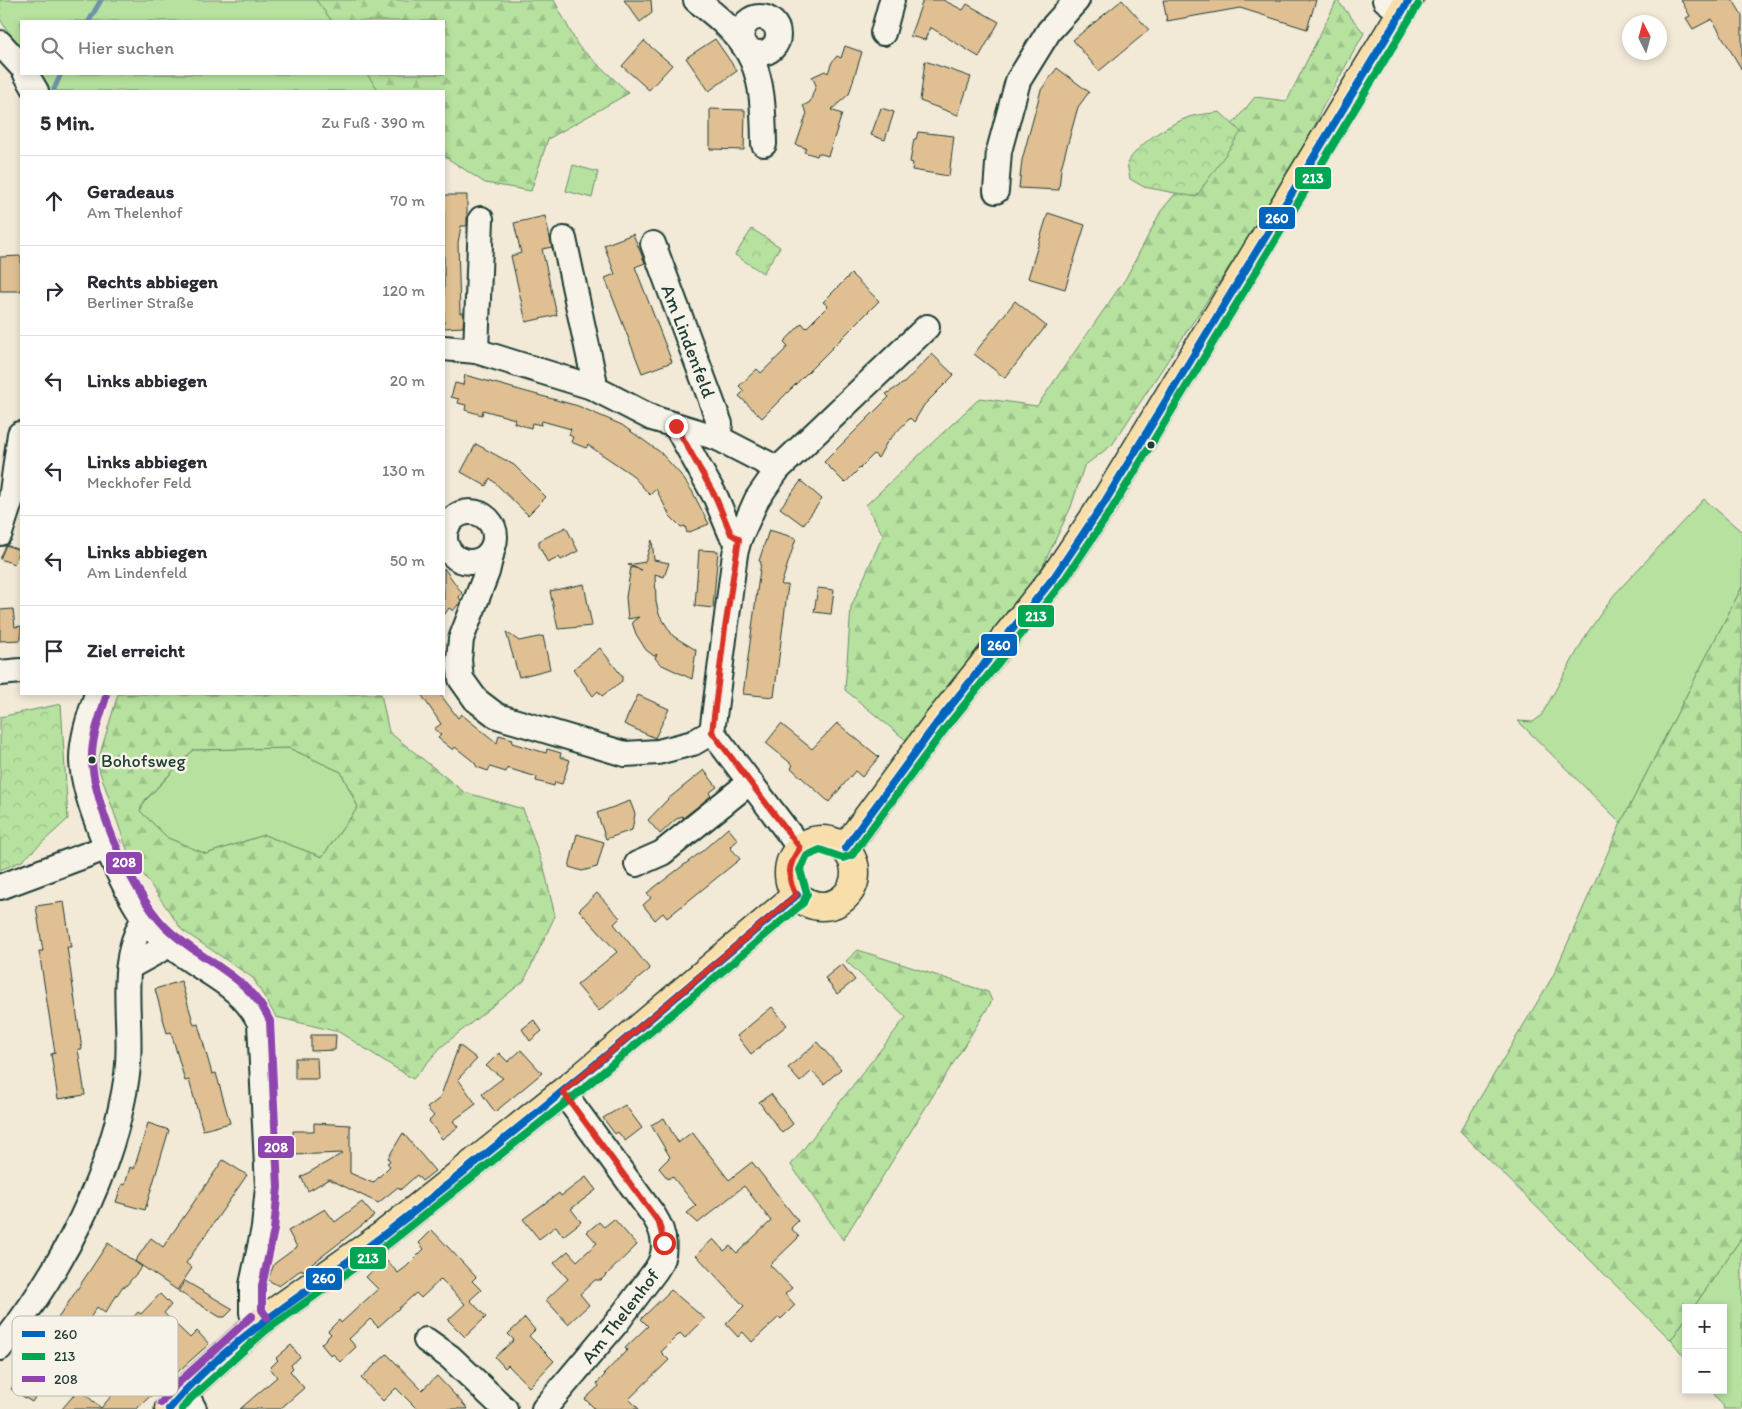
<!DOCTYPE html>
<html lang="de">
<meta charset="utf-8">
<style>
:root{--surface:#fff;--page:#f7f7f7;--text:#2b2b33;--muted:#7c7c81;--line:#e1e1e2}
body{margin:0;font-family:Itim,sans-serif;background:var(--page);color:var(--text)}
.controls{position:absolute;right:15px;bottom:15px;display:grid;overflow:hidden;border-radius:0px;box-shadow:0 2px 8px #0003}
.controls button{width:45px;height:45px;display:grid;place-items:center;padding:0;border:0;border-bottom:1px solid var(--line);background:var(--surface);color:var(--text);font:25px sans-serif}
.compass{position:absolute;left:1622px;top:15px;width:45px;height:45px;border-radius:50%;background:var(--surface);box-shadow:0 2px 8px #0003;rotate:354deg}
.stop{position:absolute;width:15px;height:15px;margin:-11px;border:4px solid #d93025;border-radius:50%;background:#fff}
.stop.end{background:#d93025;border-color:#fff;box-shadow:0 1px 5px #0008}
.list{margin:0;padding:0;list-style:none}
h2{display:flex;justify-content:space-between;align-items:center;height:65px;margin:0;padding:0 20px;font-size:21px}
h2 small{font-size:16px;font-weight:400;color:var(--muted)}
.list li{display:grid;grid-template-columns:32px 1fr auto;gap:15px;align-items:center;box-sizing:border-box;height:90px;padding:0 20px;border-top:1px solid var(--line)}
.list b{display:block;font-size:19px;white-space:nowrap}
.list p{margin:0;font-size:16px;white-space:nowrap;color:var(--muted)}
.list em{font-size:16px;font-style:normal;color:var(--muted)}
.icon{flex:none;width:28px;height:28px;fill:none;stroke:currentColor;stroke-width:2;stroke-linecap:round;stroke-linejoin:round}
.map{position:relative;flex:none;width:1742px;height:1409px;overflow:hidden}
.search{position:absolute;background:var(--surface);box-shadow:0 2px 8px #0003;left:20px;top:20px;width:425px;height:55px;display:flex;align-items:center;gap:12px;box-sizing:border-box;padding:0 18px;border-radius:0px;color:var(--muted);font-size:19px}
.panel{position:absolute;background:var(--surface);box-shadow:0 2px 8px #0003;left:20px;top:90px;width:425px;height:605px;border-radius:0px}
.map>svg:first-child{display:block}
.green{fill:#b6e19e;stroke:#6a8f69}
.forest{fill:url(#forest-firs);stroke:#6a8f69;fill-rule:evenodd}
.park{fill:url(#park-crowns);stroke:#6a8f69}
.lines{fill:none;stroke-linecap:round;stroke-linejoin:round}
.stream{stroke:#6c94ab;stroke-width:5}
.building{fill:#e0c093;stroke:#1f3d34}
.minor-casing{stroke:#1f3d34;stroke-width:28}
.major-casing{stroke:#1f3d34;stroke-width:31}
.minor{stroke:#f7f3e8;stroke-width:24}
.major{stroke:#f8deab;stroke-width:28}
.bus-1-casing{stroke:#f7f3e8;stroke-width:11}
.bus-2-casing{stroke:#f7f3e8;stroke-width:11}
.bus-3-casing{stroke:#f7f3e8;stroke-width:11}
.bus-1{stroke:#0065bd;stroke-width:8}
.bus-2{stroke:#00a651;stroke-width:8}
.bus-3{stroke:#8e44ad;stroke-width:8}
.route{stroke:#d93025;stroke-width:6}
.bus-dot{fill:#1f3d34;stroke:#f7f3e8;stroke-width:2}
.labels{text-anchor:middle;stroke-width:5;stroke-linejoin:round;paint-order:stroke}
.bus-label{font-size:18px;fill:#1f3d34;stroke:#f7f3e8;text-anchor:start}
.street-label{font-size:19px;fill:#1f3d34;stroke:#f7f3e8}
.key{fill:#f7f3e8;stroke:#b6bcb2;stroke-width:1}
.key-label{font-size:14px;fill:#1f3d34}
.line-badge{stroke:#f7f3e8;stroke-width:2}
.badge-label{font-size:14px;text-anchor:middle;font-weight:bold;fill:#fff}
</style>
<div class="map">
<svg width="1742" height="1409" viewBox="0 0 1742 1409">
<defs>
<pattern id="forest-firs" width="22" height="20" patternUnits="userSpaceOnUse" patternTransform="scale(1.25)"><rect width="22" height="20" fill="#b6e19e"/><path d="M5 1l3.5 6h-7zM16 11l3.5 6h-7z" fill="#9cc289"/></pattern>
<pattern id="park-crowns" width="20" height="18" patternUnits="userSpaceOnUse" patternTransform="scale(1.25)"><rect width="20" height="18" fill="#b6e19e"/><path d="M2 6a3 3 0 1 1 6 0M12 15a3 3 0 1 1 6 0" fill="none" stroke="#9cc289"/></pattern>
</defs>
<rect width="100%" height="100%" fill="#f2e9d7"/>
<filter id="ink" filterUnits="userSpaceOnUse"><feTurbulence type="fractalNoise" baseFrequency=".02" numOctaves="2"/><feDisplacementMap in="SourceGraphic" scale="10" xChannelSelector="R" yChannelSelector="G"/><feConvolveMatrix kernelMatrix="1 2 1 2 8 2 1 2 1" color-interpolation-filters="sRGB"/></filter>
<g filter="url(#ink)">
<!-- green -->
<g class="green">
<polygon points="0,0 316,0 332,21 21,21 21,52 0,19"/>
<polygon points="35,74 367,74 379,91 46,91"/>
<polygon points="573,165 598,172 592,198 566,191"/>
<polygon points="1704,499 1742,532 1742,587 1621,823 1518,721 1533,722 1541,716 1588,632 1614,595"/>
<polygon points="289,748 341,772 358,807 322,857 264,835 206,854 168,838 140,811 145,801 193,750"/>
<polygon points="1742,1237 1742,1409 1723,1409 1724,1407 1711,1390 1723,1390 1723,1308 1693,1308"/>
<polygon points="1686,1318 1686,1359 1671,1340"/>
</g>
<!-- forest -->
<g class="forest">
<polygon points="316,0 554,0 578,46 629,93 548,139 531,191 485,183 444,156 444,91 379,91 367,74 444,74 444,21 332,21"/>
<polygon points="1337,0 1364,33 1320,112 1307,149 1112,445 1084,466 1071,507 1037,578 907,741 845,690 851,607 883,535 866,505 980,398 1037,406 1126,278 1161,211 1255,97 1287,101"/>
<polygon points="1742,587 1742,1237 1693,1308 1686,1308 1686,1318 1671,1340 1460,1131 1553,976 1621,823"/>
<path d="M118 694H381L389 732 464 792 523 809 544 868 555 916 524 981 441 1047 413 1079 339 1032 276 1017 253 978 182 930 128 852 97 764ZM289 748 341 772 358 807 322 857 264 835 206 854 168 838 140 811 145 800 193 750Z"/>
<polygon points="858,950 988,992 992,1001 843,1240 791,1165 906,1017 846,961"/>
</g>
<!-- park -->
<g class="park">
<path d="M1220 112 1241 132 1196 197 1144 187 1130 179 1127 163C1140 142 1166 126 1189 117 1198 114 1210 114 1220 112Z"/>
<polygon points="752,229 780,247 763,273 735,255"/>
<polygon points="61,704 68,819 22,861 0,870 0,717"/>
</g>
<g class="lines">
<!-- stream -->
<g class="stream">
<polyline points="89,21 101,0"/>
<polyline points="54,89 61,74"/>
</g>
</g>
<!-- building -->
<g class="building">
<polygon points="624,0 651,0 652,13 640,22"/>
<polygon points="923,0 943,0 963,10 967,4 999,22 979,57 930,27 925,40 910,36"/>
<polygon points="1122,0 1149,30 1099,71 1073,40"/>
<polygon points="1163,0 1316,0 1307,29 1240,8 1167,21"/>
<polygon points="1681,0 1733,0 1742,15 1742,70 1712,19 1693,29 1686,18 1690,16"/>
<polygon points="715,39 737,71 709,91 686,58"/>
<polygon points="644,41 672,65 649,90 622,66"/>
<polygon points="845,46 862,52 849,94 831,110 842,114 828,156 818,153 817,156 804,152 806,148 796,145 807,113 803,106 810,102 816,85 812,77 825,71 828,73 832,62 837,56 841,58"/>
<polygon points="925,61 971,77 958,115 920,101"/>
<polygon points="1057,68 1089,92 1078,107 1061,168 1059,190 1019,188 1022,160 1041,90"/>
<polygon points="881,108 894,112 885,140 871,135"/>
<polygon points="710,109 745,110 744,150 710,149"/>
<polygon points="918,132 954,136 949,176 912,170 913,163 910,162 914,139 916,139"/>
<polygon points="444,195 467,195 467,226 461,226 458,243 460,313 464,313 463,327 444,328"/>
<polygon points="1048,213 1085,225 1065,289 1028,278"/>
<polygon points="545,216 552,247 542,249 557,315 526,322 511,256 521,253 514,223"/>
<polygon points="633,234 645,263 635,267 672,362 642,373 605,278 615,274 604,245"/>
<polygon points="21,256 21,291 0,291 0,257"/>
<polygon points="851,274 879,301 762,418 739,396 744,391 739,386 757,369 761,373 784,351 788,346 784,342 802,323 806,328 828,306 823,302"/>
<polygon points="1015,301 1046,326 1005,378 974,354"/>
<polygon points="932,354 954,375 924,405 914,422 910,418 887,442 878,458 874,454 845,483 824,462 889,397 886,394 904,383"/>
<polygon points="465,375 578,406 622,425 660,452 681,475 692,491 709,524 687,533 685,526 681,527 670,516 656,489 650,495 631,474 588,445 586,448 571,442 573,437 569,435 571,429 542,421 541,425 532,423 531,428 514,423 515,419 483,410 482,415 465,410 466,405 458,403 459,399 451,397 455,383 463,385"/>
<polygon points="476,444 514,465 546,497 528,515 490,478 486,486 461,472"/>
<polygon points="801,481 822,499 803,525 780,508"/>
<polygon points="566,527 578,551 561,560 559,557 548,563 539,546 539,541"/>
<polygon points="769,530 796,538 781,585 788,585 774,697 743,694 761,562 759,561"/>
<polygon points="652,540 654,560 669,563 664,577 655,574 656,602 659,614 673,636 696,650 692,679 660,664 655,658 657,654 654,656 646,650 636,634 632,622 639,617 628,619 626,597 631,567 642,570 628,565 645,562"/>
<polygon points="6,545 19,550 14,564 0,559"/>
<polygon points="699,550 718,551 713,608 695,606"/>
<polygon points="444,568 462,593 459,597 461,601 453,611 449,608 444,615"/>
<polygon points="584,584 592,626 558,629 550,591"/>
<polygon points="818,588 834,590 831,614 814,612"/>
<polygon points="13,609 15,627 21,626 21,640 0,641 0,610"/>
<polygon points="506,632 519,641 543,636 550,669 519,677"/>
<polygon points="600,648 622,676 622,681 602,696 598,691 593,696 573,669"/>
<polygon points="421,694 440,694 458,718 461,714 497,743 499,735 513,739 512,743 546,753 547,749 561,753 560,757 570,760 562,784 555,782 554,786 536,781 537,777 507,768 506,772 490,767 488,771 477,767 474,762 455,747 453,750 438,738 441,735 434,729 441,724"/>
<polygon points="638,695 669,709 655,738 624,724"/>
<polygon points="837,723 879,757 862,777 855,771 829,802 791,768 793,765 766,743 781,724 812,749"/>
<polygon points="704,770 717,787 709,793 711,796 683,818 682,816 675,820 660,834 648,820 668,799"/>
<polygon points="630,801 635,814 632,830 606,839 597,813"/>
<polygon points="728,828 738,840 730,847 740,859 667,918 663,913 655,920 643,905 651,898 647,893 701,852"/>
<polygon points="577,834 604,842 597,867 582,871 569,867"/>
<polygon points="597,893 620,918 614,924 650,969 599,1011 577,985 617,952 579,910"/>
<polygon points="64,902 71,947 67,947 82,1049 78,1049 85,1095 58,1099 51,1054 55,1053 39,951 43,951 36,906"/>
<polygon points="842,964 855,980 837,994 825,978"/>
<polygon points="181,981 194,1025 198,1024 212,1074 216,1073 230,1123 203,1130 189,1080 185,1081 171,1032 167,1033 155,989"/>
<polygon points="772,1007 787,1025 751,1054 737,1036"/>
<polygon points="534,1020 542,1031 530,1041 522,1029"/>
<polygon points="311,1035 336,1035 335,1050 311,1051"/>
<polygon points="817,1042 841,1069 824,1084 812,1071 800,1082 788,1068"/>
<polygon points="459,1045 477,1059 458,1079 476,1104 453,1121 458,1127 442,1139 429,1121 434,1116 427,1108 440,1098"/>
<polygon points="521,1050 542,1073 495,1112 482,1094 503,1078 486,1066 499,1053 508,1062"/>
<polygon points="295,1058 317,1058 318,1079 295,1079"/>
<polygon points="771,1094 793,1124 782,1133 759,1102"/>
<polygon points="625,1105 642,1128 625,1141 618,1132 615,1134 603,1118"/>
<polygon points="664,1118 678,1143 692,1132 729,1180 752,1162 798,1221 791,1228 799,1237 770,1265 792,1288 785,1294 795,1305 781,1319 779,1317 752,1342 743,1332 738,1337 726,1324 744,1306 696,1255 713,1239 724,1251 730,1246 737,1253 771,1221 744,1186 698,1223 687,1213 696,1206 672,1176 668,1179 659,1168 670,1157 651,1125"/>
<polygon points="148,1123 169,1130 145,1210 116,1202 122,1184 125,1185 130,1167 134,1169"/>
<polygon points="314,1123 350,1125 350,1173 373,1183 390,1166 387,1163 390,1161 388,1158 403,1133 435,1171 422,1181 417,1175 400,1190 398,1187 378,1203 329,1179 308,1191 301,1177 343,1153 293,1155 293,1131 314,1131"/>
<polygon points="223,1160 247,1175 186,1263 192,1268 177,1290 135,1261 151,1238 163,1247"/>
<polygon points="586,1177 596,1190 571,1209 581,1222 563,1236 556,1226 539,1239 523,1219 559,1193 561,1196"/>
<polygon points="362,1202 374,1216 303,1271 302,1269 279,1286 268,1280 274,1264 297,1247 288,1231 325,1209 335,1222"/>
<polygon points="614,1219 637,1245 601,1280 595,1280 580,1294 589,1305 568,1324 546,1300 568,1279 554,1263 568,1251 577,1261 597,1243 587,1232 599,1222 604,1227"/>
<polygon points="432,1230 476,1277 472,1281 481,1290 470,1300 486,1317 465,1337 448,1320 465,1304 441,1279 421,1298 416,1293 378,1327 370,1319 349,1339 356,1347 340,1362 333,1354 331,1356 321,1344 331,1334 328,1331 339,1320 341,1323 378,1289 366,1277 385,1259 398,1273 406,1267 424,1249 419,1243"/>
<polygon points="108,1243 142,1267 125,1287 123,1286 105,1313 97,1307 64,1360 61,1358 32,1402 11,1389"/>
<polygon points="185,1281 233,1309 225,1317 220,1317 178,1291"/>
<polygon points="671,1290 705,1319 685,1338 680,1333 661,1352 669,1360 629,1399 639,1409 595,1409 585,1399 599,1386 597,1383 605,1375 604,1374 627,1350 625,1348 648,1326 641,1319"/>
<polygon points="160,1294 171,1305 164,1313 190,1338 197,1331 209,1344 136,1409 62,1409 79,1389 101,1408 125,1380 113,1366 122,1358 117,1353 133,1336 124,1328 138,1312 141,1314"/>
<polygon points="525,1318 535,1330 529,1336 554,1361 529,1387 508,1365 505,1368 495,1357 514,1340 508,1334"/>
<polygon points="291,1345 300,1357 291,1365 293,1368 290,1371 304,1388 280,1409 240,1409 277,1377 270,1368 278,1360 276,1358"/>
<polygon points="387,1354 422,1390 437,1376 468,1409 417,1409 396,1388 383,1401 361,1378"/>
</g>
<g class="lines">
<!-- minor casing -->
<g class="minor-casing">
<g id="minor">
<path d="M696 0C757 46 763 69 764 144"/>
<polyline points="1385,0 1402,13"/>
<circle cx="760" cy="35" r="18"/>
<polyline points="883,33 892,0"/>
<polyline points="0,43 21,66"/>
<polyline points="26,74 36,91"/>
<polyline points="996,191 999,151 1018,81 1049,31 1077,0"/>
<polyline points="564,239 594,379 592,387"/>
<polyline points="653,244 720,424 718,438"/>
<polyline points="444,348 476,351 592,387 652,418 718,438 778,469"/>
<polyline points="476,351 481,219"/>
<polyline points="676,426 716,498 731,534 739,539"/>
<circle cx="470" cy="537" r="25"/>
<polyline points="0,533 11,499 20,434"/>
<polyline points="493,547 487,572 461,639 459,660 461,679 476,700 497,716 625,754 658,752 693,743 712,732"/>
<polyline points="0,673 21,671"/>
<path d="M97 694C90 715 82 737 82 760 83 801 121 884 144 918 150 928 160 937 170 945 201 972 241 983 260 1023L268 1187 264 1228 252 1285V1313L259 1323"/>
<polyline points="800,848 712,732 735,554 739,539 757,499 778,469 927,327"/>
<polyline points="637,864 662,853 750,782"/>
<polyline points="0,887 108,847"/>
<polyline points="129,967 169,945"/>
<polyline points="426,1340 450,1357 505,1409"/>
<path d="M0 1348C61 1270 113 1174 127 1075 134 1022 115 968 144 918"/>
<polyline points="184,1391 194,1409"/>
<path d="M544 1409 618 1321 656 1270C668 1253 665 1233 654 1216L563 1092"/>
</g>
</g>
<!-- major casing -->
<g class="major-casing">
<g id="major">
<circle cx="822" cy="873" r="33"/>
<polyline points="845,848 937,723 1055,576 1104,503 1409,0"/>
<polyline points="169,1409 184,1391 259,1323 382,1236 577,1081 797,895"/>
</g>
</g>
<!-- minor -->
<use href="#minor" class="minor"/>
<!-- major -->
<use href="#major" class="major"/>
<!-- bus-1 casing -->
<g class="bus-1-casing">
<g id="bus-1">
<polyline points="845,848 937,723 1055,576 1104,503 1409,0"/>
<path d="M169 1409C230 1336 310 1292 384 1235 525 1125 661 1010 797 895"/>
</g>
</g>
<!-- bus-2 casing -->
<g class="bus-2-casing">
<polyline id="bus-2" points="182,1409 191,1398 265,1331 388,1244 583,1089 803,903 807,894 800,870 807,856 820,850 843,858 852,855 945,729 1063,582 1112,509 1418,5"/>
</g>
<!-- bus-3 casing -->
<g class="bus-3-casing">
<g id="bus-3">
<path d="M106 697C100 717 91 739 92 760 94 806 136 904 172 933 205 962 251 978 270 1021L278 1187 274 1230 262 1286V1310L267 1317"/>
<polyline points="161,1403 177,1384 252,1316"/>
</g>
</g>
<!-- bus-1 -->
<use href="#bus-1" class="bus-1"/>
<!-- bus-2 -->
<use href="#bus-2" class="bus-2"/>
<!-- bus-3 -->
<use href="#bus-3" class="bus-3"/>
</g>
</g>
<g class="lines" filter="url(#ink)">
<!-- route -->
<path class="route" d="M664 1243 659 1223 654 1216 563 1092 796 895C786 878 788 863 800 848L712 732 725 628 739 539 731 534 716 498 676 426"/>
</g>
<!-- markers -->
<g class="bus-dot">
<circle cx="1151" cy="445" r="4.5"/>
<circle cx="92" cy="760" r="4.5"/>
</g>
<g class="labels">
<!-- bus labels -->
<g class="bus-label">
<text x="101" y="767">Bohofsweg</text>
</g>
<!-- street labels -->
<g class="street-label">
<text transform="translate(689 341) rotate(69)" y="7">Am Lindenfeld</text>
<text transform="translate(620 1316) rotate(-52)" y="7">Am Thelenhof</text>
</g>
</g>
<!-- legend -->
<rect x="12" y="1316" width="166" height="80" rx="8" class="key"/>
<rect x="22" y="1331" width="23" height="6" fill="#0065bd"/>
<rect x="22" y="1353" width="23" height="7" fill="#00a651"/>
<rect x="22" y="1376" width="23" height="6" fill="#8e44ad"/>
<g class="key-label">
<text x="54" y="1339">260</text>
<text x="54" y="1361">213</text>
<text x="54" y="1384">208</text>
</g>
<g class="line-badge">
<rect x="1294" y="166" width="38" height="24" rx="5" fill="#00a651"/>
<rect x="1258" y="206" width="38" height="24" rx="5" fill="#0065bd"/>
<rect x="1017" y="604" width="38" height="24" rx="5" fill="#00a651"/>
<rect x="980" y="633" width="38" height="24" rx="5" fill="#0065bd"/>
<rect x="105" y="851" width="38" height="24" rx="5" fill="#8e44ad"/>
<rect x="257" y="1135" width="38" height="24" rx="5" fill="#8e44ad"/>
<rect x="349" y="1246" width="38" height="24" rx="5" fill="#00a651"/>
<rect x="305" y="1267" width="38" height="24" rx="5" fill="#0065bd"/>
</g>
<g class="badge-label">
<text x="1313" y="183">213</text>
<text x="1277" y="223">260</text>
<text x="1036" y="621">213</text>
<text x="999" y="650">260</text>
<text x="124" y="867">208</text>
<text x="276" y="1152">208</text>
<text x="368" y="1263">213</text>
<text x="324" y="1283">260</text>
</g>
</svg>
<div class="controls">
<button>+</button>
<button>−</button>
</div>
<svg class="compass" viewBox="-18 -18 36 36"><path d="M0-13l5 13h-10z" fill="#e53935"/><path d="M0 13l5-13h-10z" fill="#7c7c81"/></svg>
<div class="stop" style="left:664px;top:1243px"></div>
<div class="stop end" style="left:676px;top:426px"></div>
<div class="search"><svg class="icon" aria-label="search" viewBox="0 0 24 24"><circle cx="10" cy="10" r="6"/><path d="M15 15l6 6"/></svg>Hier suchen</div>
<section class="panel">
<h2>5 Min.<small>Zu Fuß · 390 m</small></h2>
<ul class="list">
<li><svg class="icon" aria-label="ahead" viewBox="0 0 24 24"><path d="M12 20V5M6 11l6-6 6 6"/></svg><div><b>Geradeaus</b><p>Am Thelenhof</p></div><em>70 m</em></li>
<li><svg class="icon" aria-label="right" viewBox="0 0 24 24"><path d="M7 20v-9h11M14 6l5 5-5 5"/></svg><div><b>Rechts abbiegen</b><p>Berliner Straße</p></div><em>120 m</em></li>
<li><svg class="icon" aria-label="left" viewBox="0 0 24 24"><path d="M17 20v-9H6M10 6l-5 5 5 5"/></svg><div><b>Links abbiegen</b></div><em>20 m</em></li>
<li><svg class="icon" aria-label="left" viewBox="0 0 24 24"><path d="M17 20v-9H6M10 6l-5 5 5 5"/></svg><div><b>Links abbiegen</b><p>Meckhofer Feld</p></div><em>130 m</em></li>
<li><svg class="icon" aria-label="left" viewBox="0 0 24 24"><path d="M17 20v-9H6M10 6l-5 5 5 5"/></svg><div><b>Links abbiegen</b><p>Am Lindenfeld</p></div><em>50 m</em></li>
<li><svg class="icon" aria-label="arrive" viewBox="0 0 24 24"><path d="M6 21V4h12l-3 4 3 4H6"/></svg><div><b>Ziel erreicht</b></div></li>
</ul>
</section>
</div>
